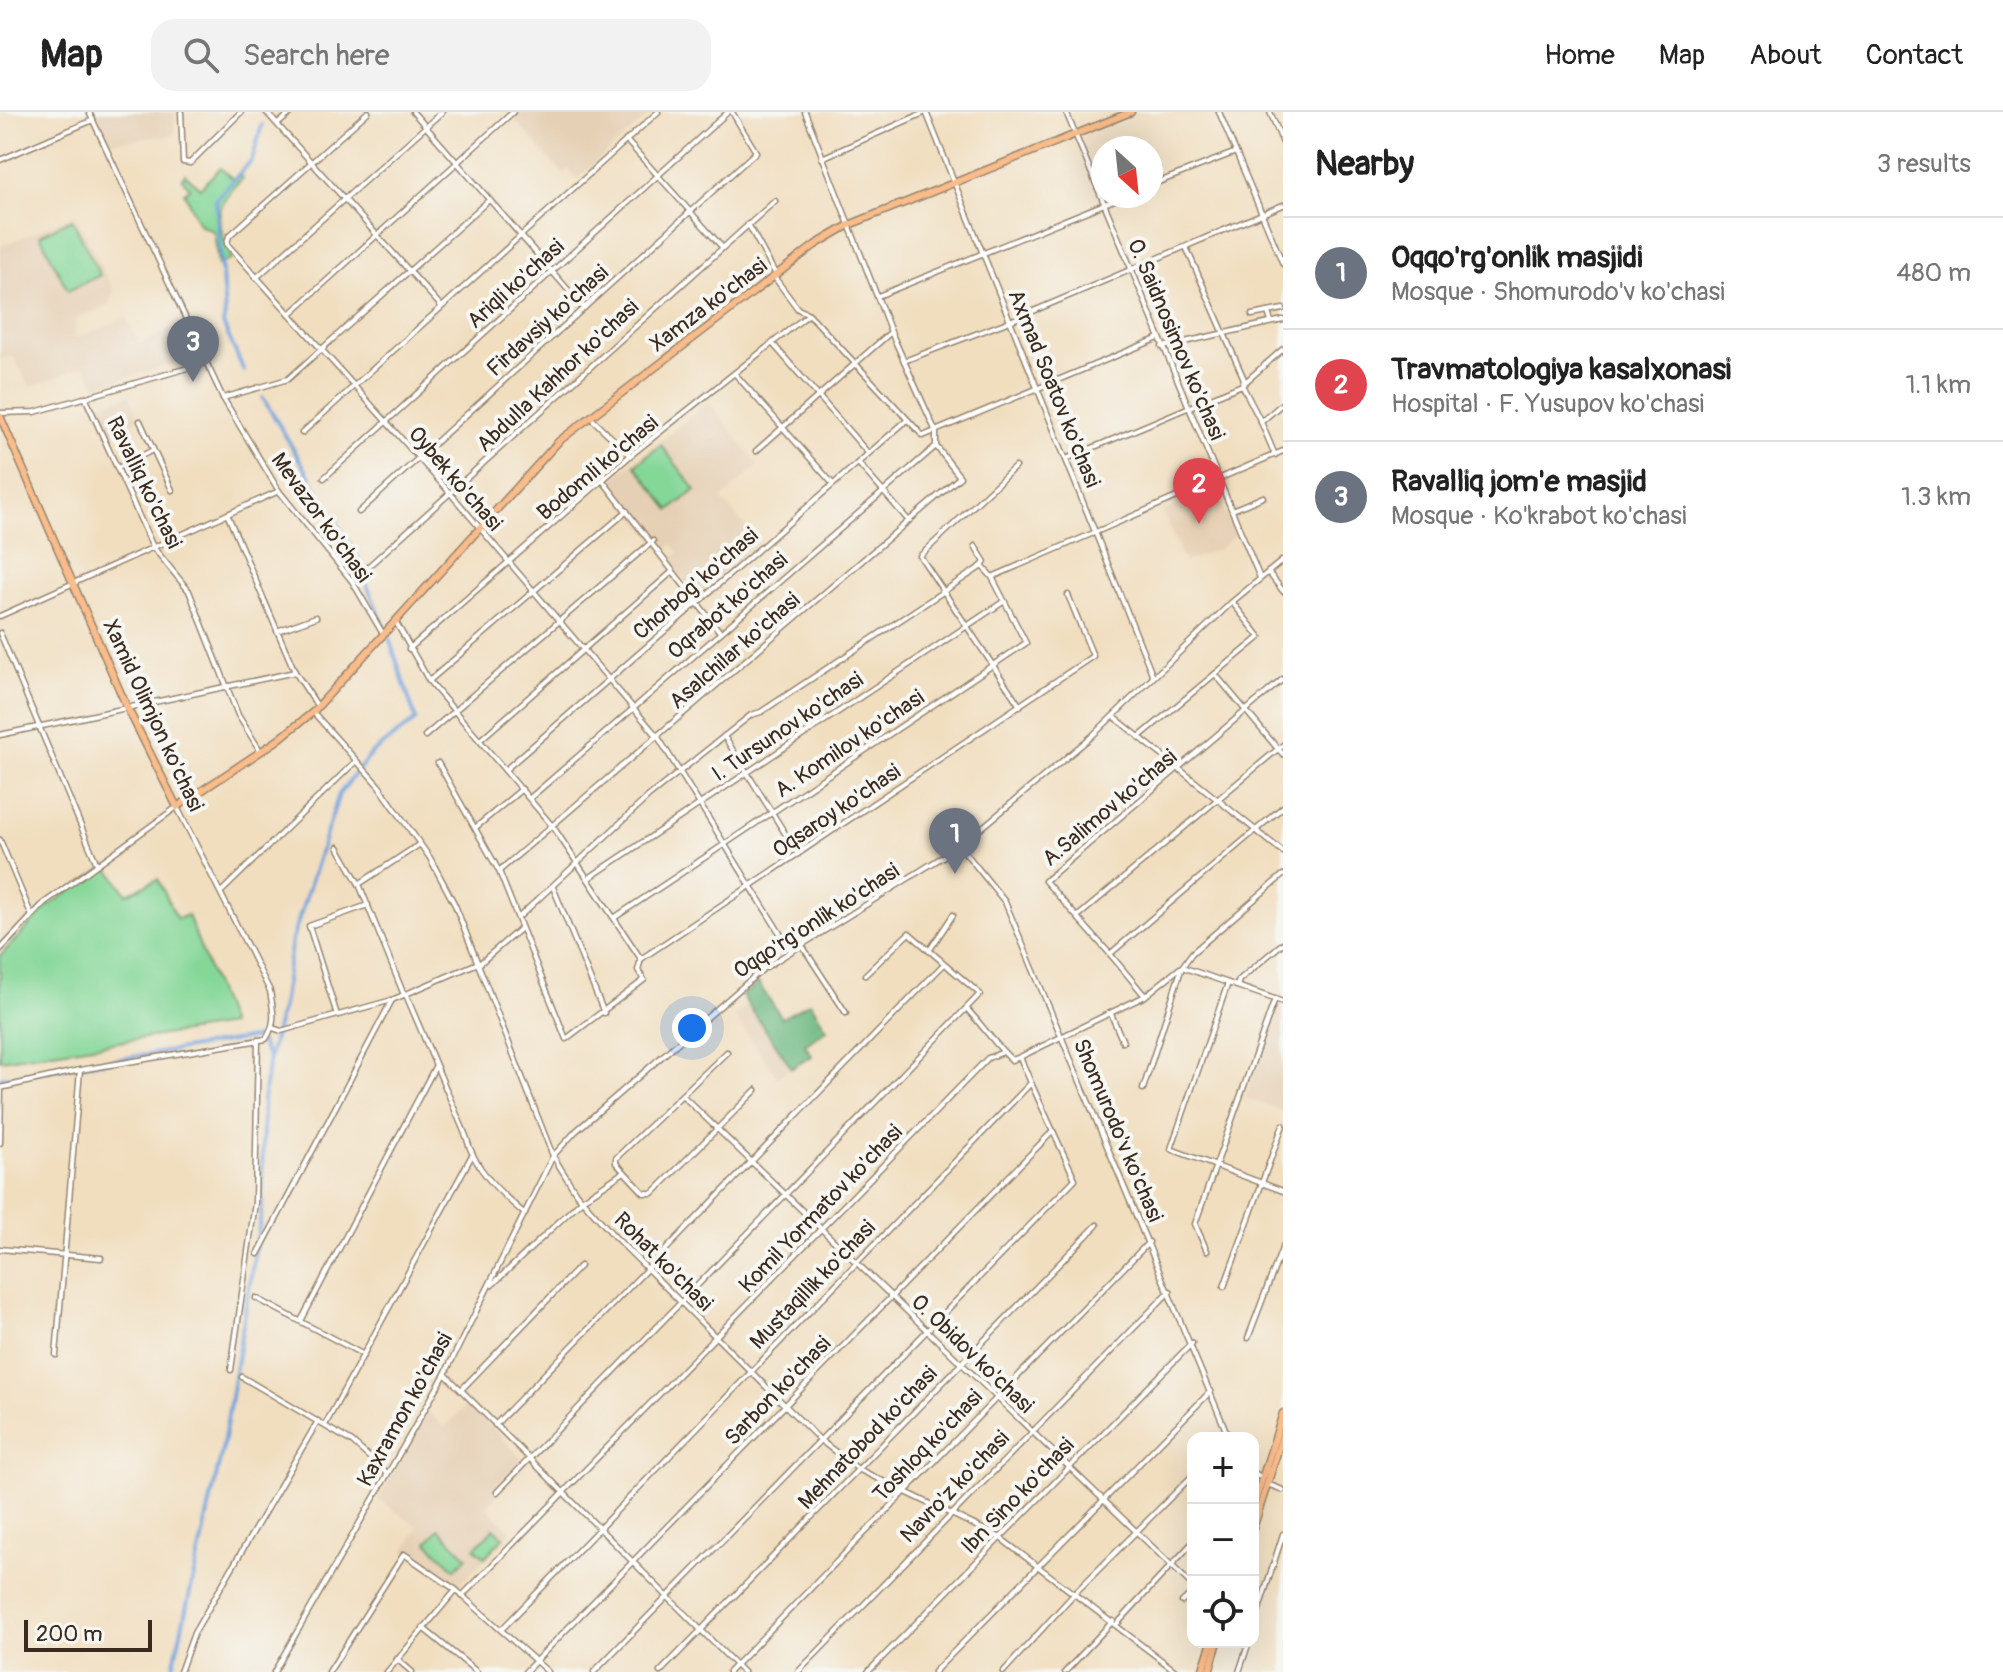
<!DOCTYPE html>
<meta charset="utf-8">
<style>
:root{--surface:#fff;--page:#f2f2f2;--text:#222;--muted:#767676;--line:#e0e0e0;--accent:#7c3aed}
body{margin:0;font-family:Pangolin,sans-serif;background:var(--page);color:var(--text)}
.controls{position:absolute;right:24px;bottom:24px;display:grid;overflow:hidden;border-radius:16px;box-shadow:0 8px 32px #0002}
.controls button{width:72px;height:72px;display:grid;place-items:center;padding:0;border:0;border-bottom:2px solid var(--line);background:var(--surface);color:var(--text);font:40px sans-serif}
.compass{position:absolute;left:1091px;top:24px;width:72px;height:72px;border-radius:50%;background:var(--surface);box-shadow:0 8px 32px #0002;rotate:153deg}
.scale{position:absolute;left:24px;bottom:20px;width:128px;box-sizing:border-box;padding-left:8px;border:4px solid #3b2a1e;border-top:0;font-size:22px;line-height:28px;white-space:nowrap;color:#3b2a1e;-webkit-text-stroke:6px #f6f6f2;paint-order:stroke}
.you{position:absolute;left:692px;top:916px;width:28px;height:28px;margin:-20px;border:6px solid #fff;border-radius:50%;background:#1a73e8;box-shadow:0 0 0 12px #1a73e833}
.badge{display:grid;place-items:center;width:52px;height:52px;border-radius:50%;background:var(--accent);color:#fff;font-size:26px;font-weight:700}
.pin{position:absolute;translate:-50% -66px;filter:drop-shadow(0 2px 4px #0008)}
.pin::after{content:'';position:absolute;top:42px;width:28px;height:24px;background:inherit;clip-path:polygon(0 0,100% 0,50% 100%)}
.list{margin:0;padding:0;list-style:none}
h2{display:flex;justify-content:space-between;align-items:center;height:104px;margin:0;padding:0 32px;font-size:34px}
h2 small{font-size:26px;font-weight:400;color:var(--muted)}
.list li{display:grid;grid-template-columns:52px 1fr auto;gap:24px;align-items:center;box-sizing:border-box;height:112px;padding:0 32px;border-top:2px solid var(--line)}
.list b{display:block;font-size:30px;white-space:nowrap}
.list p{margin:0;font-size:26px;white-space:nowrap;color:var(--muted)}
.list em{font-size:26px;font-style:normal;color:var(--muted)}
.icon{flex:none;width:44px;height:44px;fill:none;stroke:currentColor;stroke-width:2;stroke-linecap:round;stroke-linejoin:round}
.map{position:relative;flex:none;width:1283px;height:1560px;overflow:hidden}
header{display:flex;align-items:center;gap:48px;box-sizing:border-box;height:112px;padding:0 40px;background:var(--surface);border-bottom:2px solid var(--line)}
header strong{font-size:38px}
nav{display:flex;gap:44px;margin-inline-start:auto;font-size:28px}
.search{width:560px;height:72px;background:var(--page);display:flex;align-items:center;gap:20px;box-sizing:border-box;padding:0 28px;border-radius:24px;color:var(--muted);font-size:30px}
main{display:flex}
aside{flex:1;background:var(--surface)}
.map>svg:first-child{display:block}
.built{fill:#e6d0b5}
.green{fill:#85d798;stroke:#60805b;stroke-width:2}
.forest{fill:#6cb880;stroke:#54714f;stroke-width:2}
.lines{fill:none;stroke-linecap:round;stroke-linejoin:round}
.canal{stroke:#71a1db;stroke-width:4}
.minor-casing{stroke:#96846e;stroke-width:7}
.major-casing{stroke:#96846e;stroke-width:9}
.minor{stroke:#fff;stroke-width:4}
.major{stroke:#f9bc8a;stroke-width:6}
.labels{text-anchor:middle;stroke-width:8;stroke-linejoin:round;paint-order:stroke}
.street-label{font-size:22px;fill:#3b2a1e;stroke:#f6f6f2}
</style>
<header>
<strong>Map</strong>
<div class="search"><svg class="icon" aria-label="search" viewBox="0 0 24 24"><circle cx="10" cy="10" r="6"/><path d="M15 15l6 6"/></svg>Search here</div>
<nav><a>Home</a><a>Map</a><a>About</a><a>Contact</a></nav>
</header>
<main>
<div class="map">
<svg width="1283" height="1560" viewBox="0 0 1283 1560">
<rect width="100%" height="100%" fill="#f6f6f2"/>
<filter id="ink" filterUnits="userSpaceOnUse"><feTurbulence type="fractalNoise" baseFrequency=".0125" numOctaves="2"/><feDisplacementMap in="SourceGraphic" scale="16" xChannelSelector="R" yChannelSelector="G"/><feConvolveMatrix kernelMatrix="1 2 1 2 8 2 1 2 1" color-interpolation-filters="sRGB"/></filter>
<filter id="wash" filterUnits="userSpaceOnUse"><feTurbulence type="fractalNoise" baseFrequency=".006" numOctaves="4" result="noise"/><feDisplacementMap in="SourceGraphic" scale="32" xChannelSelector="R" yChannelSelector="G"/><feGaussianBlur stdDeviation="1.8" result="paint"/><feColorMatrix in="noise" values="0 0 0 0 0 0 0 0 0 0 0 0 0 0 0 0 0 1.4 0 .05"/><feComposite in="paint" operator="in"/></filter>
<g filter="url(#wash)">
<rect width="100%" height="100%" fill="#f1debf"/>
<!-- built -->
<g class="built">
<polygon points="97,0 175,0 174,23 110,30"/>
<polygon points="522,0 652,0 577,67 569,57 563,62 515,8"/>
<polygon points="75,102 114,179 109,193 76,206 75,226 127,206 139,232 182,212 194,246 96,274 85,254 30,275 13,244 0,248 0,135"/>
<polygon points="129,283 140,307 106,322 95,294"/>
<polygon points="709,290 758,353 721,387 759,429 696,483 669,450 679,440 672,432 664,440 607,371"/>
<polygon points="1215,376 1235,423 1221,436 1185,450 1162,400"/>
<polygon points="749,892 792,956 777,965 734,904"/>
<polygon points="1279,892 1283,894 1283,999 1245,986"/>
<polygon points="469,1292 524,1349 494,1377 498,1381 486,1395 511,1420 458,1474 404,1439 419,1415 378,1387 428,1299 444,1315"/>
</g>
<!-- green -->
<g class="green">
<path d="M220 56 233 67 239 61 242 67C210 100 217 106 232 147L218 153 214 120 199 112 184 80 190 76 182 66 185 62 200 76Z"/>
<polygon points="72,107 100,163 68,179 40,123"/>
<polygon points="661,333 696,378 670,398 635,353"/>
<polygon points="107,754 127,782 158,767 177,807 188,803 230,913 0,948 0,844 47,795"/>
<polygon points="494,1416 504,1425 485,1445 475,1436"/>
<polygon points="439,1417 467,1445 455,1457 427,1430"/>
</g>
<!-- forest -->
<polygon class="forest" points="758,871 782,906 810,890 827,917 805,933 812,944 792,956 742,884"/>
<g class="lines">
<!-- canal -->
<g class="canal">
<polyline points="244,259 223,212 225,201 216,87 252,48 262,13"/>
<polyline points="263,286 361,451"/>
<polyline points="364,466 386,518"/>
<polyline points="260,930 268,945"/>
<polyline points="0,966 258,925"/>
<polyline points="172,1560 222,1339 262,1097 263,988 269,946 282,894 292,828 339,682 372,641 416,608 389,526"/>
</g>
</g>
</g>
<g filter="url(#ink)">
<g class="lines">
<!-- minor casing -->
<g class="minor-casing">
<g id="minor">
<polyline points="89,0 223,286 279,379 352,469 383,522"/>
<polyline points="181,0 183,50 190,51 241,0"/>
<polyline points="266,0 441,194"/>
<polyline points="368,0 229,124 227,132 451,382 658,625 791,839"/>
<polyline points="413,0 584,196"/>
<polyline points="926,0 1153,564"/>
<polyline points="1066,0 1260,466"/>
<polyline points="1219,0 1283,152"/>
<polyline points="1270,0 1283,31"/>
<polyline points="279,11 292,0"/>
<polyline points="626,28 722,135"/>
<polyline points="822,46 926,0"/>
<polyline points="0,48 93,8"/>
<polyline points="1151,73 1236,40"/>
<polyline points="748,112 776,163"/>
<polyline points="1186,135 1244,267 1242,273 1261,310 1283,291"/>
<polyline points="256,166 442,0"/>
<polyline points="775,166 798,197 809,202 923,324 1159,226"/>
<polyline points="878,184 1124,84"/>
<polyline points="290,202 513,0"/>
<polyline points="1252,203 1268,200"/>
<polyline points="1271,210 1268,200 1283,197"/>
<polyline points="773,232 868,341"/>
<polyline points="1162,235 1283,208"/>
<polyline points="904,249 1010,209 1283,93"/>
<polyline points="736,263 833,372"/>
<polyline points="85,285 153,435 189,479 238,603 261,640"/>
<polyline points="223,286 288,267 489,88"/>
<polyline points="0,301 35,300 205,251"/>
<polyline points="590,305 630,343"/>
<polyline points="140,309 172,378"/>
<polyline points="1261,310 1275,343"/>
<polyline points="302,321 658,0"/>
<polyline points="756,339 891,220"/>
<polyline points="1066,347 1242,273 1283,237"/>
<polyline points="858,351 909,409"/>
<polyline points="1015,355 920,444 1020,594"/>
<polyline points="118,356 153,338"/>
<polyline points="324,366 728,0"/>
<polyline points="603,369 720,520"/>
<polyline points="1232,398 1263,385"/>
<polyline points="359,400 756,40 732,0"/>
<polyline points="228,404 295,560 318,595"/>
<polyline points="975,434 985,450 982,454"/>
<polyline points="1268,460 1283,479"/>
<polyline points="992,465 1283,339"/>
<polyline points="352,469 775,89"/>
<polyline points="1232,490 1260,525 1215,562 1278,637 1283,633"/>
<polyline points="0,504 279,379"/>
<polyline points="397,512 429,569 554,716 641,847"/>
<polyline points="277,519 316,505"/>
<polyline points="0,521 96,750"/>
<polyline points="409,537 631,343 809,202"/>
<polyline points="1283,567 1045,769 1077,805 1278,637 1283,642"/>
<polyline points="429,569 627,399"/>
<polyline points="313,600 379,674 430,746 455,793 553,1044 576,1081 614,1124 820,1328 858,1357 999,1425 1177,1560"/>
<polyline points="1113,604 1283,740"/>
<polyline points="0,623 295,560"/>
<polyline points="425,624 653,429"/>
<polyline points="724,624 798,742"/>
<polyline points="1139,625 1215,562"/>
<polyline points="480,628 672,460"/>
<polyline points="438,651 499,759 566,927 644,868 638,858 641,847 1093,544 1068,483"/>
<polyline points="505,658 906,309"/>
<polyline points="530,686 936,334 936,320 891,220 805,0"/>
<polyline points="475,716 522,677"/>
<polyline points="0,728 31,802"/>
<polyline points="960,734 1005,790 1229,1326"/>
<polyline points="338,735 359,772 420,732"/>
<polyline points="499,759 960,365 936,334"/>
<polyline points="589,766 1003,490"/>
<polyline points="359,772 404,883"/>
<polyline points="553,775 604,901"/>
<polyline points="221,780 356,649"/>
<polyline points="520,804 649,684 751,603 761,600 982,454"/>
<polyline points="1077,805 1110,842 1283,695"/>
<polyline points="614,806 1026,531 992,465 982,454"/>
<polyline points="801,832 846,901"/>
<path d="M0 838 44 791 177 695 270 879C273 898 277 910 266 927L80 958 0 976"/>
<polyline points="929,839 953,803"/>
<polyline points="1110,842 1145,884 1180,856"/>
<polyline points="478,853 521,816"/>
<polyline points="1182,855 1283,890"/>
<polyline points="1228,871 1171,1037 1283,1079"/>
<polyline points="1237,874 1239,868 1283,831"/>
<path d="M406 883 466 1024C474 1057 499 1080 525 1102"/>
<path d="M967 897C983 914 996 934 1012 948L1020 945"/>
<polyline points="1111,902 1123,930"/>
<polyline points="337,903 309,814 368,793"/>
<polyline points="273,916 281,919 392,888 478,851"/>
<polyline points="727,940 616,1046 616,1051 644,1081 653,1081 756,978"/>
<polyline points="1143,977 1182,855 1192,841 1283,763"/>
<polyline points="683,984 1193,1474"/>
<polyline points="0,1031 1,976"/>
<polyline points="0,1137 101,1146"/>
<polyline points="1207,1139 1195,1112 1275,887"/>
<polyline points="258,1142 392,888"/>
<polyline points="492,1173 582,1088 624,1060"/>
<polyline points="1224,1175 1283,1013"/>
<polyline points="256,1186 364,1243"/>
<polyline points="301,1209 435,955"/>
<polyline points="1248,1226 1283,1134"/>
<polyline points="56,1243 80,958"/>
<polyline points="231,1258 255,1091 258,928"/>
<polyline points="445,1262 743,1560"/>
<polyline points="242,1265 352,1330 387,1361"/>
<polyline points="461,1278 580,1154"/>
<polyline points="325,1313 471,1045"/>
<polyline points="495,1313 944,852"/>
<polyline points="1253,1360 1262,1366"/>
<polyline points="1267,1372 1283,1378"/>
<polyline points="497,1380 980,882 909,821 865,863"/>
<polyline points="462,1484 988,946 1001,941"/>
<polyline points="1182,1490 1193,1480"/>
<polyline points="1117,1512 1193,1430"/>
<polyline points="423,1516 477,1560"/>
<polyline points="1253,1516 1283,1422"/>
<polyline points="501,1518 1031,971 1020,945 1145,884"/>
<polyline points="397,1547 412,1560"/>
<polyline points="180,1560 194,1521 318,1309"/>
<polyline points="274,1560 445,1262 553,1044 576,1019 763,857 960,734 1091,625 1232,490 1283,448"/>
<polyline points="329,1560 404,1442 456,1478 548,1560"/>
<polyline points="387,1560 456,1478"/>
<polyline points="525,1560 1053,1019"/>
<polyline points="594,1560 1075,1067 1031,971"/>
<polyline points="660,1560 1097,1113"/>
<polyline points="729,1560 1149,1130"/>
<polyline points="798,1560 1170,1179"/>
<polyline points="868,1560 1192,1231"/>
<polyline points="934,1560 1211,1279"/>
<polyline points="1003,1560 1075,1481 1193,1363"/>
<polyline points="1065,1560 1113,1509"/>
<polyline points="1239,1560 1249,1530"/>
</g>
</g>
<!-- major casing -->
<g class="major-casing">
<g id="major">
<polyline points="0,304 126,593 177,695 278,628 313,600 559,329 815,133 849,113 1131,0"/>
<polyline points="1253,1395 1283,1301"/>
<polyline points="1253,1417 1283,1322"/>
<polyline points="1202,1560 1212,1530"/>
<polyline points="1209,1560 1218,1530"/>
</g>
</g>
<!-- minor -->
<use href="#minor" class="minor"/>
<!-- major -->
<use href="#major" class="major"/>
</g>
</g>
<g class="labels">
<!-- street labels -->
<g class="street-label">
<text transform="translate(515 171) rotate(-42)" y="8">Ariqli ko'chasi</text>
<text transform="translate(708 192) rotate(-37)" y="8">Xamza ko'chasi</text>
<text transform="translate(547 208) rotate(-42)" y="8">Firdavsiy ko'chasi</text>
<text transform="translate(1177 227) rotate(67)" y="8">O. Saidnosimov ko'chasi</text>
<text transform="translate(557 263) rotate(-43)" y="8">Abdulla Kahhor ko'chasi</text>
<text transform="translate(1055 276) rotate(68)" y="8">Axmad Soatov ko'chasi</text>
<text transform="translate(597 355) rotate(-40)" y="8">Bodomli ko'chasi</text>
<text transform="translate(456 366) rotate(49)" y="8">Oybek ko'chasi</text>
<text transform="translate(145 370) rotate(64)" y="8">Ravalliq ko'chasi</text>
<text transform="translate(322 405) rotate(54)" y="8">Mevazor ko'chasi</text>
<text transform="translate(695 471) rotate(-41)" y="8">Chorbog' ko'chasi</text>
<text transform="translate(727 493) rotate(-41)" y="8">Oqrabot ko'chasi</text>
<text transform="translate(734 538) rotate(-41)" y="8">Asalchilar ko'chasi</text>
<text transform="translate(154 603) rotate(65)" y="8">Xamid Olimjon ko'chasi</text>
<text transform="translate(787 614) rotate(-34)" y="8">I. Tursunov ko'chasi</text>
<text transform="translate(849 631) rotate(-34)" y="8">A. Komilov ko'chasi</text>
<text transform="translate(1109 695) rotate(-40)" y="8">A.Salimov ko'chasi</text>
<text transform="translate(836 698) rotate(-34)" y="8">Oqsaroy ko'chasi</text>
<text transform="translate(816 808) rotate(-33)" y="8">Oqqo'rg'onlik ko'chasi</text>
<text transform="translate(1119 1018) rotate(67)" y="8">Shomurodo'v ko'chasi</text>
<text transform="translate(820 1096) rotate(-46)" y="8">Komil Yormatov ko'chasi</text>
<text transform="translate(664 1149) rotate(45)" y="8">Rohat ko'chasi</text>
<text transform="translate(812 1172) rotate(-46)" y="8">Mustaqillik ko'chasi</text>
<text transform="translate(973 1241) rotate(44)" y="8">O. Obidov ko'chasi</text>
<text transform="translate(777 1278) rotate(-46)" y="8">Sarbon ko'chasi</text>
<text transform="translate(404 1297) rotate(-61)" y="8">Kaxramon ko'chasi</text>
<text transform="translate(867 1325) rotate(-46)" y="8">Mehnatobod ko'chasi</text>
<text transform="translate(927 1333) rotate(-46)" y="8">Toshloq ko'chasi</text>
<text transform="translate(954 1374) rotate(-46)" y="8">Navro'z ko'chasi</text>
<text transform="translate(1017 1383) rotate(-46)" y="8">Ibn Sino ko'chasi</text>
</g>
</g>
</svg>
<div class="controls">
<button>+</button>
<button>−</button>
<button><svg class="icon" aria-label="locate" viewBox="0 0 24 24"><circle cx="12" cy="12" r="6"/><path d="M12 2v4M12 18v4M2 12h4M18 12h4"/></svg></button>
</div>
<svg class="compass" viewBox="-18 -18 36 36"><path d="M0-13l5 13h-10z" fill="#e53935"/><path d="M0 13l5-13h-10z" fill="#767676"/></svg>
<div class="scale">200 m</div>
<div class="you"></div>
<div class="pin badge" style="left:955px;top:762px;background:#6b7280">1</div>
<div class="pin badge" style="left:1199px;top:412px;background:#e0444e">2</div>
<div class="pin badge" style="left:193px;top:270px;background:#6b7280">3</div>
</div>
<aside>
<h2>Nearby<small>3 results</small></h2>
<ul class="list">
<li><span class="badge" style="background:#6b7280">1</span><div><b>Oqqo'rg'onlik masjidi</b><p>Mosque · Shomurodo'v ko'chasi</p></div><em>480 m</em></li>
<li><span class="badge" style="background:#e0444e">2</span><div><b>Travmatologiya kasalxonasi</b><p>Hospital · F. Yusupov ko'chasi</p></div><em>1.1 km</em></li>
<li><span class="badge" style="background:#6b7280">3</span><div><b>Ravalliq jom'e masjid</b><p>Mosque · Ko'krabot ko'chasi</p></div><em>1.3 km</em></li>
</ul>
</aside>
</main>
